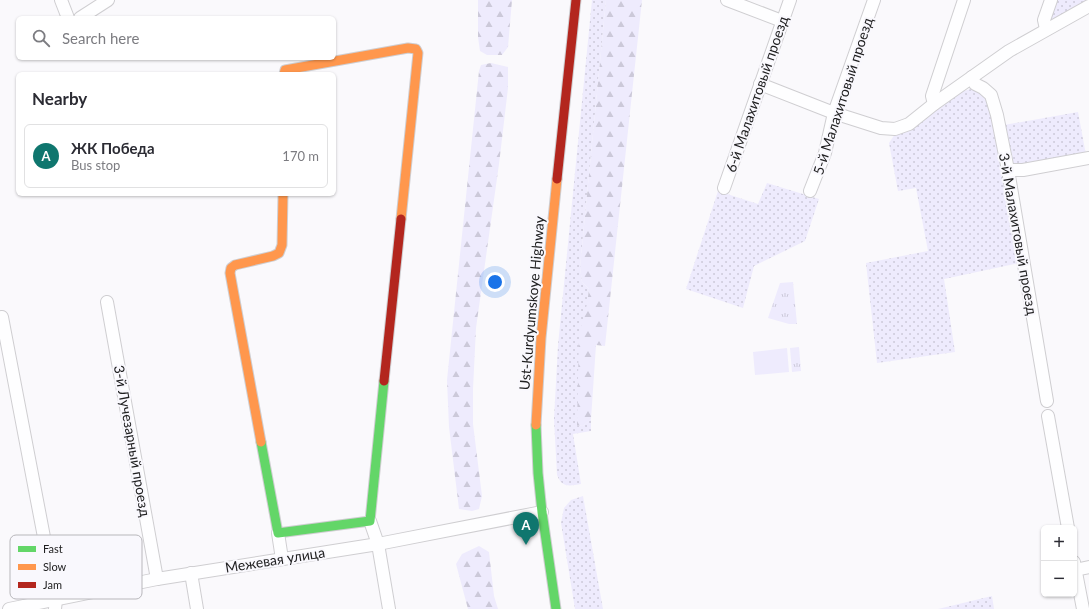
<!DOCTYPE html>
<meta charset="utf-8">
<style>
:root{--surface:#fff;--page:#f7f7f7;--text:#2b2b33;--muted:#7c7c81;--line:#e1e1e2;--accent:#0f766e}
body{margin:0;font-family:Lato,sans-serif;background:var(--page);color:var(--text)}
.controls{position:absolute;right:12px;bottom:12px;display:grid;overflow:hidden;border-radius:6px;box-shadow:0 1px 3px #0004}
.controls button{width:36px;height:36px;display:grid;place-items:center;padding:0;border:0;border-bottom:1px solid var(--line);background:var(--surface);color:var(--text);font:20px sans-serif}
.you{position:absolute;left:495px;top:282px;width:14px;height:14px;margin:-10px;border:3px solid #fff;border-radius:50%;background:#1a73e8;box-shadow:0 0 0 6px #1a73e833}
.badge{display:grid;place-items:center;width:26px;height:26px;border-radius:50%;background:var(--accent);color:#fff;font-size:13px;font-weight:700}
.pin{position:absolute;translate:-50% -33px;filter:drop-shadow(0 1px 2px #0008)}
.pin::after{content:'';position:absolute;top:21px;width:14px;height:12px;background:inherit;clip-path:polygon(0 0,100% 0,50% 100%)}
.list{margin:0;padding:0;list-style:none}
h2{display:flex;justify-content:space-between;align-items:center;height:52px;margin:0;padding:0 16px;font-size:17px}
h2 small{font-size:13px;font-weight:400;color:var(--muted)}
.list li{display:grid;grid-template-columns:26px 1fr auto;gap:12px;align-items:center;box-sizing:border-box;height:64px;margin:0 8px 8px;padding:0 8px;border:1px solid var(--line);border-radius:6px}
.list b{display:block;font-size:15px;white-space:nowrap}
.list p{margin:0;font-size:13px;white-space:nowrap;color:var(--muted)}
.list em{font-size:13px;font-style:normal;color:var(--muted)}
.icon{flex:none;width:22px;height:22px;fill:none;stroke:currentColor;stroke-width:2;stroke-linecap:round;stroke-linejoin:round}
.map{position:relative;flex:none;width:1089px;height:609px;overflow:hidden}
.search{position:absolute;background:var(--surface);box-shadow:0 1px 3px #0004;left:16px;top:16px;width:320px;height:44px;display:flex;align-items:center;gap:10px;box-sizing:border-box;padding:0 14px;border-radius:6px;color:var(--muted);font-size:15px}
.panel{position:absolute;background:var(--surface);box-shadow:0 1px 3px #0004;left:16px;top:72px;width:320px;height:124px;border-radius:6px}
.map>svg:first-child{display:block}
.grass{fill:url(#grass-dots)}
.forest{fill:url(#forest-firs)}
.park{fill:url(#park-tufts)}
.pitch{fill:#eeebfd}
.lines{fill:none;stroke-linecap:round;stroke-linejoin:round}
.street-casing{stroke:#cfced1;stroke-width:14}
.fast-casing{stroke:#cfced1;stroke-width:11}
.slow-casing{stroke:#cfced1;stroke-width:11}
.jam-casing{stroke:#cfced1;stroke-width:11}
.street{stroke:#fefeff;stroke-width:12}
.fast{stroke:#63d668;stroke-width:9}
.slow{stroke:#ff974d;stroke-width:9}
.jam{stroke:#b3261e;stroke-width:9}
.labels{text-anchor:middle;stroke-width:4;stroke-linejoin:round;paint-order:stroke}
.street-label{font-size:14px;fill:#202021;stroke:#f9f8fd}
.key{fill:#f9f8fd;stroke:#b8b7bb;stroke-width:1}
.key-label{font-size:11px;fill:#202021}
</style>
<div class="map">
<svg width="1089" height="609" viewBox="0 0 1089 609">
<defs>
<pattern id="grass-dots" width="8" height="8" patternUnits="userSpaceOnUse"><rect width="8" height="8" fill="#eeebfd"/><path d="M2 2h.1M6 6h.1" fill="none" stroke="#ccc9d9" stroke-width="1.8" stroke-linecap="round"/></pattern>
<pattern id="forest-firs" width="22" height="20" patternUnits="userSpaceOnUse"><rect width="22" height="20" fill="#eeebfd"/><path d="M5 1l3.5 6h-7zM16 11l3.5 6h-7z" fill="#ccc9d9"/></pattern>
<pattern id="park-tufts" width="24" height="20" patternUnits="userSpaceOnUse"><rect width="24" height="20" fill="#eeebfd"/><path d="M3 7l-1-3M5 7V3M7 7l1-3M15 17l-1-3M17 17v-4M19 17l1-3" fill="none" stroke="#ccc9d9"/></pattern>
</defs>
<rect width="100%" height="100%" fill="#faf9fc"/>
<!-- grass -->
<g class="grass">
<path d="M592 0H606L580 267 582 282 589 289 577 425 583 426 591 419V431L573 434 581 484C569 486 562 488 557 475L554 419 558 345Z"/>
<polygon points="1055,0 1089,0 1089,2 1050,21 1049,19"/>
<polygon points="971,89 978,91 987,96 993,114 1019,263 944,279 955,352 877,363 866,263 928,251 916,188 898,191 889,143 895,134 928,115 960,92"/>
<path d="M1078 112 1086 155 1018 166C1005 159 1006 138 1004 125Z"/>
<polygon points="767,183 819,199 805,241 754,266 743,308 686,289 718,191 758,204"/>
<polygon points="583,496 603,609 575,609 561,523 564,508 571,500"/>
<polygon points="992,596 994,609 938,609"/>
</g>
<!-- forest -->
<g class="forest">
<polygon points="478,0 512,0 508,47 502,55 487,55 480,51 478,37"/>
<polygon points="606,0 642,0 605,346 596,345 591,419 583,426 577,425 579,334 587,304 589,289 582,282 580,267"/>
<polygon points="491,63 508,67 508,88 499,164 476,328 473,389 473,424 482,496 479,509 472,511 459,509 449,427 447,380 479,71 481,65"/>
<polygon points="479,546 489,552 494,596 498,609 468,609 456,564 462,554"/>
</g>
<!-- park -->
<g class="park">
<polygon points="793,282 797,324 789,324 768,318 780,283"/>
<polygon points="799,347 801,371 792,372 790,348"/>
</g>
<!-- pitch -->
<polygon class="pitch" points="787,348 789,372 755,375 753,352"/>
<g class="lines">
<!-- street casing -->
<g class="street-casing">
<g id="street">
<polyline points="61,0 68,18"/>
<polyline points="727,0 782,21"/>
<polyline points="80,18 108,0"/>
<polyline points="1046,29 1044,20 1051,0"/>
<polyline points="972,77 975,84 983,88 991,95 997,115 1008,170 1047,401"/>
<polyline points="760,84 834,113 881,128 895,129 909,124 934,104 1009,51 1089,6"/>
<polyline points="934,104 932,96 964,0"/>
<polyline points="1008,170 1023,170 1089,158"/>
<polyline points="724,188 790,0"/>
<polyline points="810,191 825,153 834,113 874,0"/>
<polyline points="107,302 157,579"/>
<polyline points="2,317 56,600 55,609"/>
<polyline points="1048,416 1068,528"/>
<polyline points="370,521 378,544 389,609"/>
<polyline points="278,533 282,559"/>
<polyline points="1074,562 1083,609"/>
<polyline points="1075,570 1089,567"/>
<polyline points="191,573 197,609"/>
<polyline points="9,609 157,579 378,544 542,512"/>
</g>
</g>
<!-- fast casing -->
<g class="fast-casing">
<g id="fast">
<polyline points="536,425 538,473 542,512 556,609"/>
<polyline points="261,442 278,533 370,521 384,381"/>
</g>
</g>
<!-- slow casing -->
<g class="slow-casing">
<g id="slow">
<polyline points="284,74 285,70 408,48 416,49 418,53 401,219"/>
<polyline points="536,425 541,338 557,179"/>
<polyline points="261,442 230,273 231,268 235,265 273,256 279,253 282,245 283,194"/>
</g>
</g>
<!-- jam casing -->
<g class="jam-casing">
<g id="jam">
<polyline points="557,179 576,0"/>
<polyline points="384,381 401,219"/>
</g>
</g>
<!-- street -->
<use href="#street" class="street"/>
<!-- fast -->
<use href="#fast" class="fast"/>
<!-- slow -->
<use href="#slow" class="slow"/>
<!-- jam -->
<use href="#jam" class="jam"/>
</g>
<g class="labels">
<!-- street labels -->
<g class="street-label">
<text transform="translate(757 94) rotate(-71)" y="5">6-й Малахитовый проезд</text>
<text transform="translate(843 96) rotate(-72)" y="5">5-й Малахитовый проезд</text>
<text transform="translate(1018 234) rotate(80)" y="5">3-й Малахитовый проезд</text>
<text transform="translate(532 303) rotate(-85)" y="5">Ust-Kurdyumskoye Highway</text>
<text transform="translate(132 441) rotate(80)" y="5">3-й Лучезарный проезд</text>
<text transform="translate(275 560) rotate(-9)" y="5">Межевая улица</text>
</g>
</g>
<!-- legend -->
<rect x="10" y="535" width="132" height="64" rx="6" class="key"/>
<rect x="18" y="546" width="18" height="6" fill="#63d668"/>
<rect x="18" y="564" width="18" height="6" fill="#ff974d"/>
<rect x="18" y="582" width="18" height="6" fill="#b3261e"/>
<g class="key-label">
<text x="43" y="553">Fast</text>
<text x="43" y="571">Slow</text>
<text x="43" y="589">Jam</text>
</g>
</svg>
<div class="controls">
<button>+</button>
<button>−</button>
</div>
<div class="you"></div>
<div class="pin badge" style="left:526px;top:545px">A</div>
<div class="search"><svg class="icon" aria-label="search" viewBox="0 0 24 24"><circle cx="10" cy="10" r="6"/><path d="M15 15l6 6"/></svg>Search here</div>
<section class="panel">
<h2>Nearby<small></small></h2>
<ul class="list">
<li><span class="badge">A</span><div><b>ЖК Победа</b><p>Bus stop</p></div><em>170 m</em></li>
</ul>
</section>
</div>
